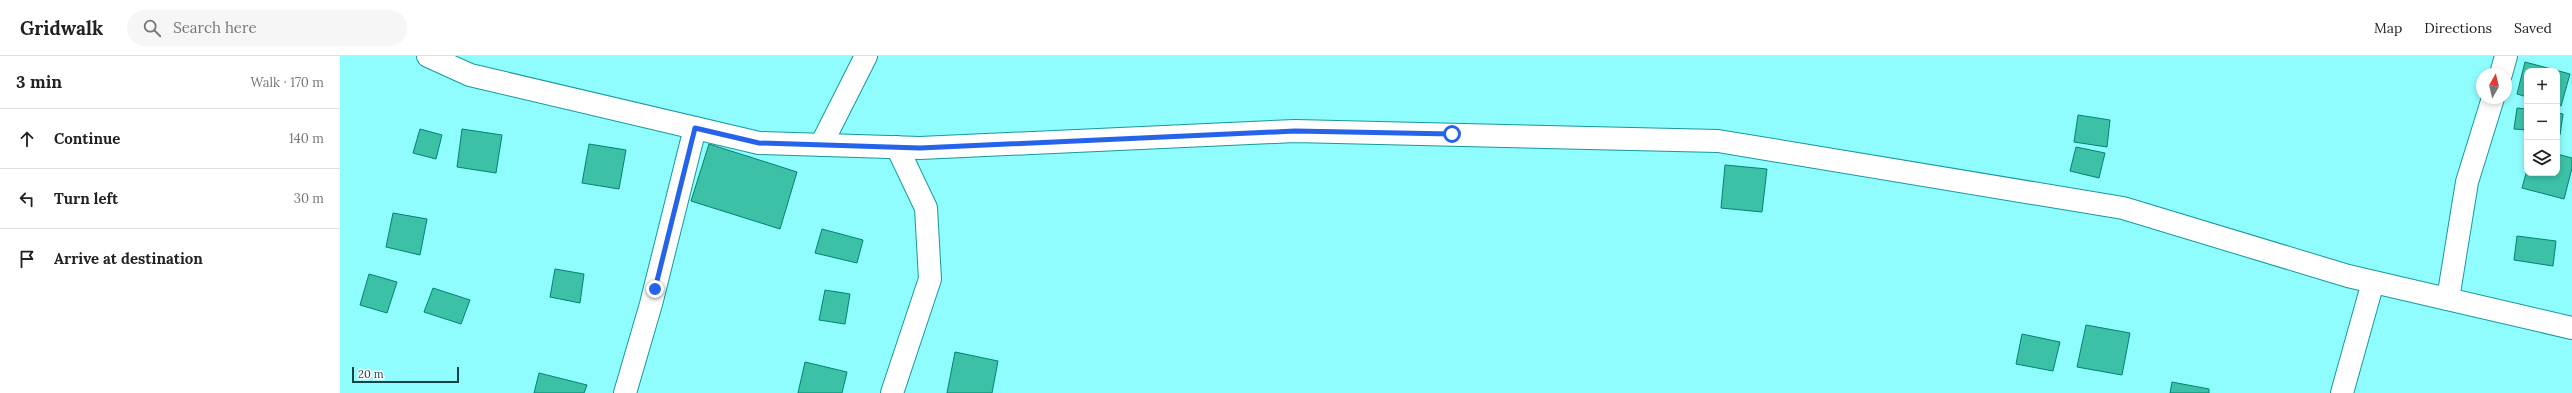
<!DOCTYPE html>
<meta charset="utf-8">
<style>
:root{--surface:#fff;--page:#f6f6f6;--text:#222;--muted:#767676;--line:#e0e0e0}
body{margin:0;font-family:Lora,serif;background:var(--page);color:var(--text)}
.controls{position:absolute;right:12px;top:12px;display:grid;overflow:hidden;border-radius:8px;box-shadow:0 2px 6px #0003}
.controls button{width:36px;height:36px;display:grid;place-items:center;padding:0;border:0;border-bottom:1px solid var(--line);background:var(--surface);color:var(--text);font:20px sans-serif}
.compass{position:absolute;left:2136px;top:12px;width:36px;height:36px;border-radius:50%;background:var(--surface);box-shadow:0 2px 6px #0003;rotate:8deg}
.scale{position:absolute;left:12px;bottom:10px;width:107px;box-sizing:border-box;padding-left:4px;border:2px solid #144445;border-top:0;font-size:11px;line-height:14px;white-space:nowrap;color:#144445;-webkit-text-stroke:3px #fff;paint-order:stroke}
.stop{position:absolute;width:12px;height:12px;margin:-9px;border:3px solid #2563eb;border-radius:50%;background:#fff}
.stop.end{background:#2563eb;border-color:#fff;box-shadow:0 1px 4px #0008}
.list{margin:0;padding:0;list-style:none}
h2{display:flex;justify-content:space-between;align-items:center;height:52px;margin:0;padding:0 16px;font-size:17px}
h2 small{font-size:13px;font-weight:400;color:var(--muted)}
.list li{display:grid;grid-template-columns:26px 1fr auto;gap:12px;align-items:center;box-sizing:border-box;height:60px;padding:0 16px;border-top:1px solid var(--line)}
.list b{display:block;font-size:15px;white-space:nowrap}
.list em{font-size:13px;font-style:normal;color:var(--muted)}
.icon{flex:none;width:22px;height:22px;fill:none;stroke:currentColor;stroke-width:2;stroke-linecap:round;stroke-linejoin:round}
.map{position:relative;flex:none;width:2232px;height:337px;overflow:hidden}
header{display:flex;align-items:center;gap:24px;box-sizing:border-box;height:56px;padding:0 20px;background:var(--surface);border-bottom:1px solid var(--line)}
header strong{font-size:19px}
nav{display:flex;gap:22px;margin-inline-start:auto;font-size:14px}
.search{width:280px;height:36px;background:var(--page);display:flex;align-items:center;gap:10px;box-sizing:border-box;padding:0 14px;border-radius:22px;color:var(--muted);font-size:15px}
main{display:flex}
aside{flex:1;background:var(--surface)}
.map>svg:first-child{display:block}
.building{fill:#3cc1a7;stroke:#01836f}
.lines{fill:none;stroke-linecap:round;stroke-linejoin:round}
.street-casing{stroke:#19989b;stroke-width:24}
.street{stroke:#fff;stroke-width:22}
.route{stroke:#2563eb;stroke-width:5}
</style>
<header>
<strong>Gridwalk</strong>
<div class="search"><svg class="icon" aria-label="search" viewBox="0 0 24 24"><circle cx="10" cy="10" r="6"/><path d="M15 15l6 6"/></svg>Search here</div>
<nav><a>Map</a><a>Directions</a><a>Saved</a></nav>
</header>
<main>
<aside>
<h2>3 min<small>Walk · 170 m</small></h2>
<ul class="list">
<li><svg class="icon" aria-label="ahead" viewBox="0 0 24 24"><path d="M12 20V5M6 11l6-6 6 6"/></svg><div><b>Continue</b></div><em>140 m</em></li>
<li><svg class="icon" aria-label="left" viewBox="0 0 24 24"><path d="M17 20v-9H6M10 6l-5 5 5 5"/></svg><div><b>Turn left</b></div><em>30 m</em></li>
<li><svg class="icon" aria-label="arrive" viewBox="0 0 24 24"><path d="M6 21V4h12l-3 4 3 4H6"/></svg><div><b>Arrive at destination</b></div></li>
</ul>
</aside>
<div class="map">
<svg width="2232" height="337" viewBox="0 0 2232 337">
<rect width="100%" height="100%" fill="#8ffcfe"/>
<!-- building -->
<g class="building">
<polygon points="2185,6 2230,18 2221,50 2217,48 2217,15 2187,15 2187,41 2177,38"/>
<polygon points="2177,52 2187,53 2187,74 2174,73"/>
<polygon points="2217,57 2223,58 2220,79 2217,78"/>
<polygon points="1738,59 1770,64 1767,91 1734,86"/>
<polygon points="80,73 102,79 96,103 73,97"/>
<polygon points="122,73 162,79 156,117 117,111"/>
<polygon points="249,88 286,94 279,133 242,127"/>
<polygon points="369,88 457,116 440,173 351,145"/>
<polygon points="1736,91 1765,97 1759,122 1730,115"/>
<polygon points="2217,98 2232,102 2232,112 2224,143 2182,132 2187,114 2187,117 2217,117"/>
<polygon points="1385,109 1427,113 1422,156 1381,152"/>
<polygon points="53,157 87,163 80,199 46,191"/>
<polygon points="482,173 523,184 517,207 475,197"/>
<polygon points="2177,180 2216,185 2213,210 2174,204"/>
<polygon points="215,213 244,218 240,247 210,241"/>
<polygon points="29,218 57,226 47,257 20,249"/>
<polygon points="93,232 130,244 121,268 84,256"/>
<polygon points="485,234 510,238 505,268 479,264"/>
<polygon points="1746,269 1790,277 1782,319 1737,311"/>
<polygon points="1682,278 1720,286 1713,315 1676,308"/>
<polygon points="615,296 658,305 652,337 607,337"/>
<polygon points="465,306 507,316 502,337 458,337"/>
<polygon points="199,317 247,329 244,337 194,337"/>
<polygon points="1832,326 1869,333 1869,337 1830,337"/>
</g>
<g class="lines">
<!-- street casing -->
<g class="street-casing">
<g id="street">
<polyline points="88,0 130,19 419,87 580,92 955,75 1378,85 1783,152 2008,220 2232,272"/>
<polyline points="2161,18 2166,0"/>
<polyline points="481,89 526,0"/>
<polyline points="2108,243 2127,126 2153,42"/>
<polyline points="285,337 311,248 355,72"/>
<polyline points="552,337 590,223 586,152 557,91"/>
<polyline points="2002,337 2033,226"/>
</g>
</g>
<!-- street -->
<use href="#street" class="street"/>
</g>
<g class="lines">
<!-- route -->
<polyline class="route" points="315,233 355,72 419,87 580,92 955,75 1112,78"/>
</g>
</svg>
<div class="controls">
<button>+</button>
<button>−</button>
<button><svg class="icon" aria-label="layers" viewBox="0 0 24 24"><path d="M12 4l9 5-9 5-9-5zM3 14l9 5 9-5"/></svg></button>
</div>
<svg class="compass" viewBox="-18 -18 36 36"><path d="M0-13l5 13h-10z" fill="#e53935"/><path d="M0 13l5-13h-10z" fill="#767676"/></svg>
<div class="scale">20 m</div>
<div class="stop" style="left:1112px;top:78px"></div>
<div class="stop end" style="left:315px;top:233px"></div>
</div>
</main>
